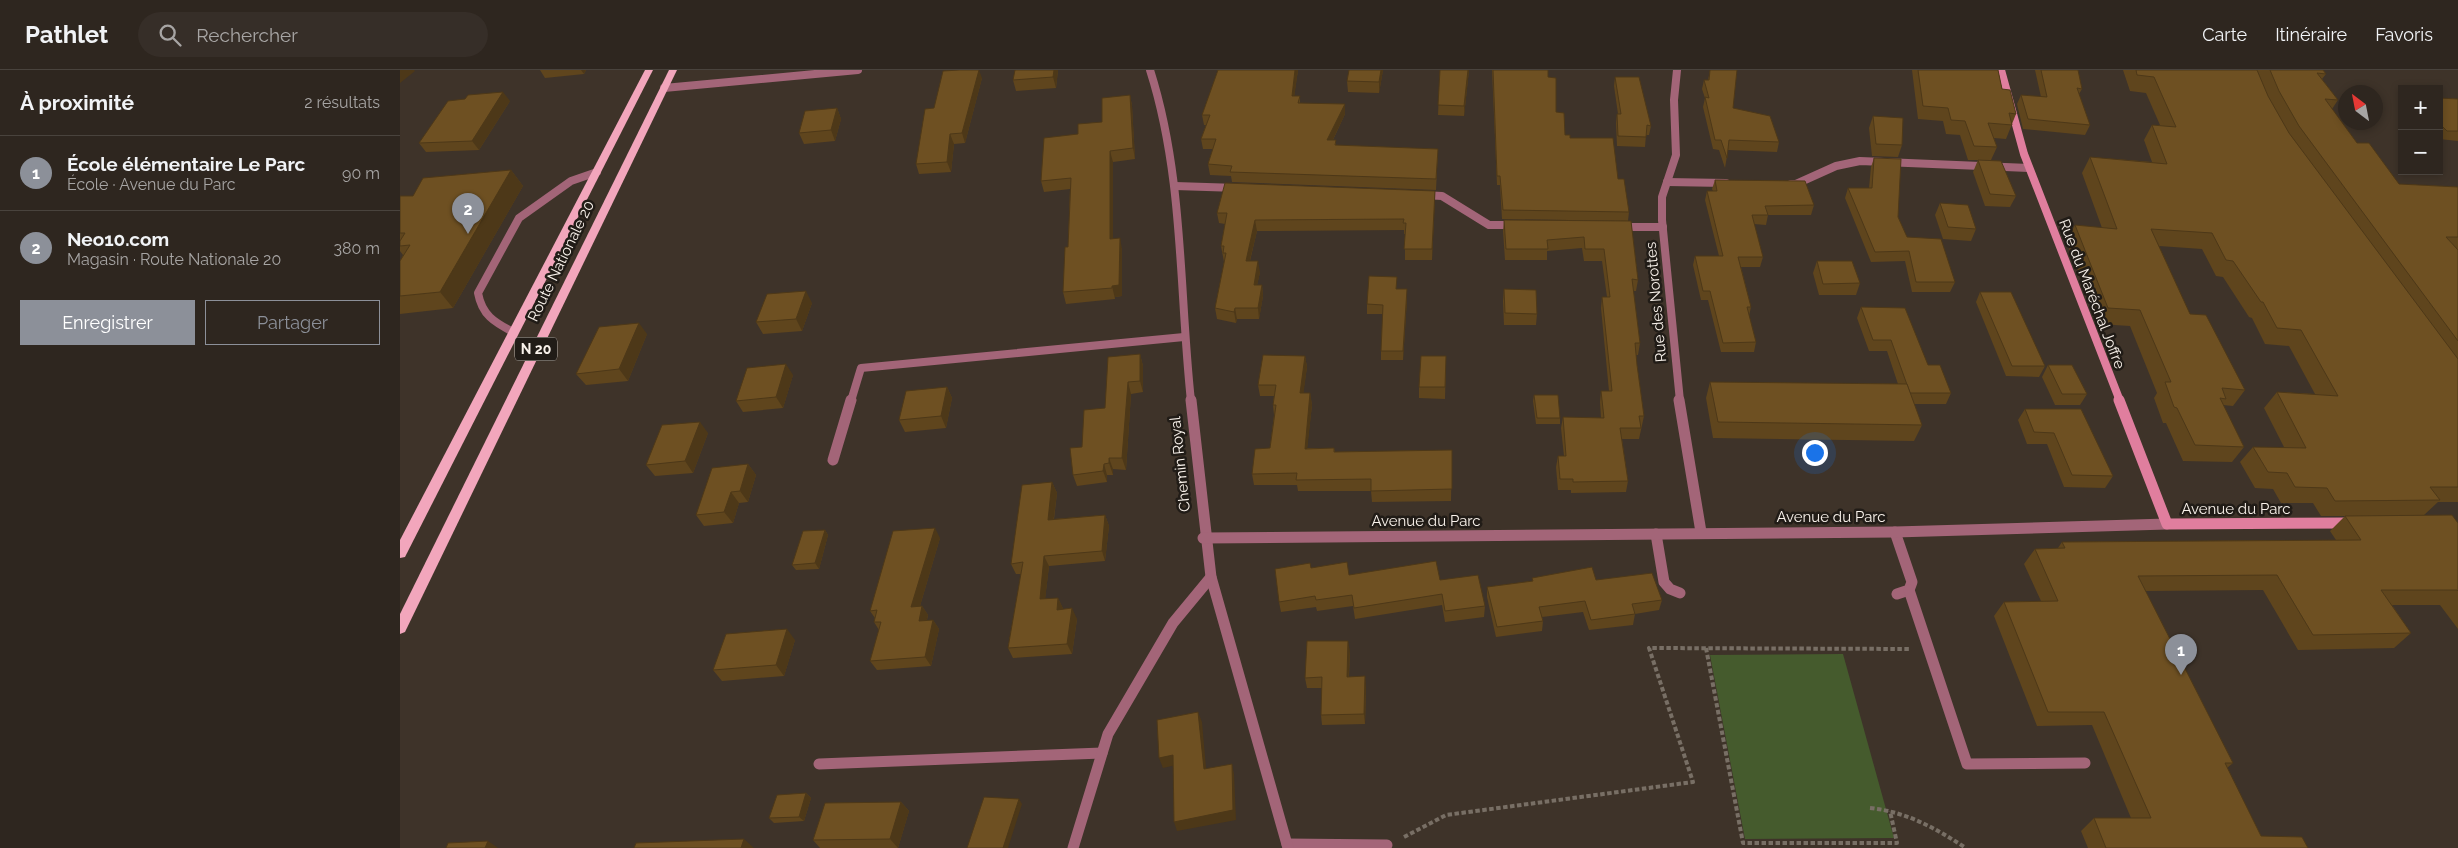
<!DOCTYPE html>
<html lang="fr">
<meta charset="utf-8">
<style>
:root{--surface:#2e261f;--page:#362e28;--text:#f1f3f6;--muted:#a7a5a4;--line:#49433d;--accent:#8c9099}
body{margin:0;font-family:Raleway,sans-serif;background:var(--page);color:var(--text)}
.controls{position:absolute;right:15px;top:15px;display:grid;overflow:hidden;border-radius:0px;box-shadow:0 2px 8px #0003}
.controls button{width:45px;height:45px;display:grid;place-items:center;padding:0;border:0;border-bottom:1px solid var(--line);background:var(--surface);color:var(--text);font:25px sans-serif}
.compass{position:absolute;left:1938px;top:15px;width:45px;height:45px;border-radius:50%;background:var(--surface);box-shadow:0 2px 8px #0003;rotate:328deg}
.you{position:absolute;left:1414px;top:382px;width:18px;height:18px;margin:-12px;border:4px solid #fff;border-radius:50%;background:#1a73e8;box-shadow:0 0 0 8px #1a73e833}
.badge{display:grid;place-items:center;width:32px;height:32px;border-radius:50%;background:var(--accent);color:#fff;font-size:16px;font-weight:700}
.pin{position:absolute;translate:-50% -41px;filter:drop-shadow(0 1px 2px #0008)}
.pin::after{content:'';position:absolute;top:26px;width:18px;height:15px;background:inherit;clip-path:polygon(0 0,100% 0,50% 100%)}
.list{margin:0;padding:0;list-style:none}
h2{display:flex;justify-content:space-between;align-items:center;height:65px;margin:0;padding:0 20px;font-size:21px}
h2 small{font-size:16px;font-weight:400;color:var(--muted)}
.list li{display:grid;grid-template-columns:32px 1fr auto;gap:15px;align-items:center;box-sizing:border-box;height:75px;padding:0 20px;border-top:1px solid var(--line)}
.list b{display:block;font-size:19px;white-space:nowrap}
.list p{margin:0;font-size:16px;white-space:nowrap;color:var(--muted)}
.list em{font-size:16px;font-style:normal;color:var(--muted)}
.actions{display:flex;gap:10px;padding:15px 20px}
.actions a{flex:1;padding:11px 0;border:1px solid var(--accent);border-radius:0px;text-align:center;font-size:18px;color:var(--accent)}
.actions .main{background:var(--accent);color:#fff}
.icon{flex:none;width:28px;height:28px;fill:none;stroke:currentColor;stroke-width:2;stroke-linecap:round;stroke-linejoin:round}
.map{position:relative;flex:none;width:2058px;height:778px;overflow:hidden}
header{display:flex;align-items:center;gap:30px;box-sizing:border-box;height:70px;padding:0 25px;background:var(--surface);border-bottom:1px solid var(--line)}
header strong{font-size:24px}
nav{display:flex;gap:28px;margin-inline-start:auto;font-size:18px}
.search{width:350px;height:45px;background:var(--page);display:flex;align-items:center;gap:12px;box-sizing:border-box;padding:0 18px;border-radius:28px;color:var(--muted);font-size:19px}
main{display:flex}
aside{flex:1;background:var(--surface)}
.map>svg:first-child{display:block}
.green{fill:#455b2d}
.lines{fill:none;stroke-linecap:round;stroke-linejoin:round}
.path{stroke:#786f65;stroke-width:4;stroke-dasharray:4.5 2.5;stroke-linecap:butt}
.lane-far1{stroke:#a36578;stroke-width:8}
.lane{stroke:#a36578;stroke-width:11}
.street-far1{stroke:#a36578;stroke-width:8}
.street{stroke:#a36578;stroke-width:11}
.secondary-far1{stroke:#e07e9e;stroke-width:8}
.secondary{stroke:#e07e9e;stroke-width:11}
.primary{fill:#f2a6bc;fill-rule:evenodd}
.wall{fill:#5f451d}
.shaded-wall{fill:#4d3818}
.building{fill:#6e5022;stroke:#4d3818}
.labels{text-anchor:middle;stroke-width:5;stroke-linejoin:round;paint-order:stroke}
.shield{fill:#211c17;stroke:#b8b2ab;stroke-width:1}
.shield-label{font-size:14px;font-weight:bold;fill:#f9f2eb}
.street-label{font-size:15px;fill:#f9f2eb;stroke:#211c17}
</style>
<header>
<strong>Pathlet</strong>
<div class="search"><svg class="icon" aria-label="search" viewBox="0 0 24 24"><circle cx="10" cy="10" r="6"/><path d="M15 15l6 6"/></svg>Rechercher</div>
<nav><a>Carte</a><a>Itinéraire</a><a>Favoris</a></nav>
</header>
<main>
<aside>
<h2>À proximité<small>2 résultats</small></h2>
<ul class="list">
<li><span class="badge">1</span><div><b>École élémentaire Le Parc</b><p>École · Avenue du Parc</p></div><em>90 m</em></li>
<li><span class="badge">2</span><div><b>Neo10.com</b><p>Magasin · Route Nationale 20</p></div><em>380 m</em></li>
</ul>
<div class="actions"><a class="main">Enregistrer</a><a>Partager</a></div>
</aside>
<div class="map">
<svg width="2058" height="778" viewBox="0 0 2058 778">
<rect width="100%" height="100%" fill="#3e3329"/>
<!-- green -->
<polygon class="green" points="1443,584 1494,768 1345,769 1310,585"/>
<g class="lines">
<!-- path -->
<g class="path">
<polyline points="1306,578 1343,773 1497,773 1490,741"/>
<path d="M1470 738C1507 742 1535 758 1566 778"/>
<polyline points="1004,767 1046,745 1293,712 1249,578 1509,579"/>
</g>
<!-- lane-far1 -->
<g class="lane-far1">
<polyline points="264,18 458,0"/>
<path d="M113 262C94 252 82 245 78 223L119 148 171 111 197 102"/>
<polyline points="451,331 461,298 784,267"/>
</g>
<!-- lane -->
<g class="lane">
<polyline points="433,390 451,330"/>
<polyline points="1495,462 1512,512 1509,520 1497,524"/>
<polyline points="1256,464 1264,512 1270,519 1280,523"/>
<polyline points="1509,520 1567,694 1685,693"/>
<polyline points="419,694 702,683"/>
<polyline points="887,774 987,775"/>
<polyline points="673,778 708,664 773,553 811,507"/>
</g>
<!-- street-far1 -->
<g class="street-far1">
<path d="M750 0C784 106 779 221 791 331"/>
<polyline points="1277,0 1274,30 1276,85 1262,127 1262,150 1280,331"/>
<polyline points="1267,112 1326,113"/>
<polyline points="1391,114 1396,114 1436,96 1460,91 1629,98"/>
<polyline points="775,116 838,118"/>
<polyline points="1023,125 1042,126 1089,155 1117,155"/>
<polyline points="1219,157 1263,157"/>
</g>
<!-- street -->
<g class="street">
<polyline points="791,330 811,507 888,778"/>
<polyline points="1279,330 1301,462"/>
<polyline points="803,468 1495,462 1767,454"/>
</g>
<!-- secondary-far1 -->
<polyline class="secondary-far1" points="1601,0 1624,84 1720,331"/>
<!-- secondary -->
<polyline class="secondary" points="1719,330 1767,454 1950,453"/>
<!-- primary -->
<g class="primary">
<polygon points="245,0 253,0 5,487 0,488 0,470"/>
<polygon points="269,0 277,0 5,562 0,564 0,544"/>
</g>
</g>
<!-- wall -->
<g class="wall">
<polygon points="140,0 186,0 184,4 145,8"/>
<polygon points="658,0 656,18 616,21 613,10"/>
<polygon points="818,0 898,0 894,26 900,26 900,33 945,44 933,70 936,70 936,75 1038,79 1036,120 832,112 831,106 810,105 808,94 813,79 803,79 801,69 806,55 804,55 802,45"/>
<polygon points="983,0 979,23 948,22 947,11"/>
<polygon points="1040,0 1069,0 1064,46 1038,45"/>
<polygon points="1092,0 1148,0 1148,7 1156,42 1165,65 1170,68 1218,109 1229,142 1228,151 1102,149 1100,115 1097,115"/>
<polygon points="1310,0 1337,0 1333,38 1379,72 1377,82 1328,80 1325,98 1319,80 1313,79 1303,37 1305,28 1302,19 1304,10 1308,10"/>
<polygon points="1512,0 1598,0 1602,19 1616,44 1606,69 1594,68 1597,77 1591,90 1568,90 1560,65 1546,64 1543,51 1518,49"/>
<polygon points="1635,0 1678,0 1682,19 1679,24 1690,55 1685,65 1623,59 1617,34 1621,25 1641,27"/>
<polygon points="1723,0 1923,0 1926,4 1922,9 1938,30 1932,39 1957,73 1999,114 2058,117 2058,432 2038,432 2024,445 2058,453 2058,559 2040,535 1992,535 2011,563 1994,578 1898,580 1863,520 1745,521 1833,693 1827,698 1861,766 1908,778 1688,778 1681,761 1694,748 1731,748 1692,655 1637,656 1594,546 1604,532 1641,531 1624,494 1635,479 1658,478 1662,472 1936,470 1930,461 1945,446 1921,446 1913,433 1881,433 1873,419 1855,418 1840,392 1853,377 1884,377 1864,338 1877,322 1915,324 1889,276 1865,274 1852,248 1849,247 1823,207 1816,206 1802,179 1759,176 1790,244 1845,320 1833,336 1823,335 1844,377 1832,392 1783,391 1766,353 1763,353 1754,328 1757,323 1730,256 1699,254 1666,171 1675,155 1702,158 1682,103 1690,87 1752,92 1744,70 1752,55 1760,55 1746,23 1730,21"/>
<polygon points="1215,7 1251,56 1249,65 1246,65 1245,77 1217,76 1216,53 1217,44 1218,44 1214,16"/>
<polygon points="582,8 565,73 554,74 551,102 519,104 516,94 534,38"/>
<polygon points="730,25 732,36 735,89 713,92 713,169 722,179 722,226 715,227 715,229 666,234 663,222 668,177 670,119 644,122 641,111 678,64 702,52"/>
<polygon points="2039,28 2058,29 2058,71 2039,69"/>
<polygon points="110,31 79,80 26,82 19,73"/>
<polygon points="437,38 441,49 435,71 404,74 399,63"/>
<polygon points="1473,46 1502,75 1498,87 1472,86 1469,58"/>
<polygon points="1474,88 1498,147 1507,167 1555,212 1550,222 1512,222 1505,191 1471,192 1445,128 1448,118 1469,118 1471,97"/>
<polygon points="1578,90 1616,126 1610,137 1585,136 1573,102"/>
<polygon points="111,100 123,116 53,238 0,244 0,191 3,185 0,181 0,126 13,126"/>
<polygon points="1315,110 1414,135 1411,145 1368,145 1366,155 1354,154 1363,187 1360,197 1341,197 1351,237 1349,246 1356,272 1354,282 1321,282 1308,230 1301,230 1293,195 1295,186 1319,186 1305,130 1307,121 1313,121 1312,119"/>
<polygon points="1035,121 1032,190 1005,190 1005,164 1004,164 1004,160 857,161 850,191 860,202 857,215 862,215 863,226 859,249 837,249 836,253 817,249 815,238 824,192 821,176 825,154 819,153 817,143"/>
<polygon points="1540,133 1576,159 1571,171 1543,169 1535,145"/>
<polygon points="1104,150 1231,151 1238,210 1236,221 1233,221 1240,273 1238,285 1236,285 1237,295 1244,346 1239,369 1222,369 1228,411 1226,422 1171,423 1171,420 1158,420 1156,397 1158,386 1164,386 1161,358 1163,347 1201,348 1200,332 1201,321 1209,321 1201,238 1202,227 1207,227 1202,191 1184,191 1182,178 1147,181 1147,190 1105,190 1103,161"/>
<polygon points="1417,191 1460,213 1456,225 1419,225 1413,203"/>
<polygon points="997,219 1007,229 1003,290 981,290 981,281 983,244 967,244 967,234"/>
<polygon points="1104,219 1137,244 1136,255 1104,255 1103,231"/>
<polygon points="1580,222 1645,296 1639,307 1606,306 1576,232"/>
<polygon points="412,233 402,261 363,264 356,252"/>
<polygon points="1461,237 1528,295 1551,323 1546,334 1514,334 1522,355 1514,371 1313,368 1306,328 1310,312 1498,314 1487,281 1469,281 1457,248"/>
<polygon points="247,264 228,311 186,315 176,304"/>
<polygon points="740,284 743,296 743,322 731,324 726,400 713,399 713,405 707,405 707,412 677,416 673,405 682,377 705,338"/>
<polygon points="905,286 907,297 903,323 910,323 912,335 907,378 934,378 935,382 1052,380 1051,431 972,432 971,421 898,421 897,415 854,415 852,404 870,378 874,345 873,335 874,326 860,326 858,315"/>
<polygon points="1046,286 1045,329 1019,328 1019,317"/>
<polygon points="1648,295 1687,324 1680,335 1655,335 1642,307"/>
<polygon points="393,305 383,338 343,342 336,331"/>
<polygon points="547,317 552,328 546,358 505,362 499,350"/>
<polygon points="1134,325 1160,348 1160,354 1136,354 1133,331"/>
<polygon points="1625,339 1713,406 1705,418 1664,417 1647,374 1627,374 1618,350"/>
<polygon points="308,363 293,403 255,406 246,395"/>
<polygon points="348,394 356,405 348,432 339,433 333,453 304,456 296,445"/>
<polygon points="652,412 657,423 654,449 705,445 709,456 705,491 649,496 645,529 658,528 663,539 677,549 672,584 613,588 608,578 621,504 616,504 611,494"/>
<polygon points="425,460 428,465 419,499 396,500 392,495"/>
<polygon points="540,468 520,536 522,536 528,545 527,550 533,550 539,559 531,596 477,600 470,591 479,560 474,552 475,548 470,541"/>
<polygon points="911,498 949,505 1040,510 1085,536 1084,547 1045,552 1042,535 955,549 953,536 917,541 916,537 881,542 879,532"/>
<polygon points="1132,508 1196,510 1262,530 1259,540 1235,544 1233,555 1189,560 1183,542 1142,547 1143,551 1142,561 1096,567 1087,527 1087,517 1132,511"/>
<polygon points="395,570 384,606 322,611 313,600"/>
<polygon points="950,581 949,607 966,617 965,654 922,655 921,645 922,618 907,618 905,608"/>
<polygon points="406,723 411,728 404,751 374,753 369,748"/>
<polygon points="501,732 509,741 498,778 420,778 413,770"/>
</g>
<!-- shaded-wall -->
<g class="shaded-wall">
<polygon points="0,0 14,0 15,1 0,13"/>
<polygon points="181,0 186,0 184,4"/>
<polygon points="579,0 582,8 565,73 562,63"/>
<polygon points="654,0 658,0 656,18 653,7"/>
<polygon points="895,0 898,0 893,36 892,26"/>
<polygon points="981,0 983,0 979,23 979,12"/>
<polygon points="1068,0 1069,0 1064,46 1064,36"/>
<polygon points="103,22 110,31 79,80 72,71"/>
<polygon points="730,25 732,36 735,89 733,78"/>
<polygon points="945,34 945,44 928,80 927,70"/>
<polygon points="437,38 441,49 435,71 431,60"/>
<polygon points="550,64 554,74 551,102 547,92"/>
<polygon points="710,81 713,92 713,180 710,169"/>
<polygon points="111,100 123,116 53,238 40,222"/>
<polygon points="1035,121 1035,132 1032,190 1032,179"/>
<polygon points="855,150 857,161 847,202 846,191"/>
<polygon points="720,168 722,179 722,226 715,227 715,229 712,216"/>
<polygon points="858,191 860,202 855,225 854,215"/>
<polygon points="862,215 863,226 859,249 858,238"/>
<polygon points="1007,219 1007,229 1003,290 1003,281"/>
<polygon points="406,221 412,233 402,261 396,249"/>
<polygon points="835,238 837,249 836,253 834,242"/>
<polygon points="239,253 247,264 228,311 219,299"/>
<polygon points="740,284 743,296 743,322 740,311"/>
<polygon points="905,286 907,297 902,335 900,323"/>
<polygon points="386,294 393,305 383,338 376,327"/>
<polygon points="728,312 731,324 726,400 722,388"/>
<polygon points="547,317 552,328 546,358 541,346"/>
<polygon points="910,323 912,335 906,390 905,379"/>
<polygon points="300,352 308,363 293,403 285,391"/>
<polygon points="709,388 713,399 713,405 709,393"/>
<polygon points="348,394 356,405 348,432 340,421"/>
<polygon points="704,394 707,405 707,412 703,401"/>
<polygon points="652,412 657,423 652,461 648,450"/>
<polygon points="331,422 339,433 333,453 324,442"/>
<polygon points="705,445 709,456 705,491 702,481"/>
<polygon points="535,458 540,468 517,546 511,537"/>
<polygon points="425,460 428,465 419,499 415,493"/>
<polygon points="644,486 649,496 644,539 640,529"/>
<polygon points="658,528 663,538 661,550 657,540"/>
<polygon points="522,536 528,545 524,560 519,551"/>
<polygon points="672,538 677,549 672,584 667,574"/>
<polygon points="533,550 539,559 531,596 525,587"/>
<polygon points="387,559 395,570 384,606 376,595"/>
<polygon points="948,571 950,581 948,617 947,607"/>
<polygon points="965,606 966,617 965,654 964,644"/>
<polygon points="798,642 802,652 807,709 804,699"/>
<polygon points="773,685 776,695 763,698 759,688"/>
<polygon points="832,694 834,704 836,750 777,761 774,752"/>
<polygon points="406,723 411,728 404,751 399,747"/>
<polygon points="619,729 622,734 608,778 603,778"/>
<polygon points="501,732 509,741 498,778 490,769"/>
<polygon points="344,769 354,778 341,778"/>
<polygon points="88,771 98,778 85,778"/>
</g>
<!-- building -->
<g class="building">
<polygon points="559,0 579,0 562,63 550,64 547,92 516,94 525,39 534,38 543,1"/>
<polygon points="615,0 654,0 653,7 613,10"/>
<polygon points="818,0 895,0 892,26 900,26 898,33 945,34 927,70 936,70 935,75 1038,79 1036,109 830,102 832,96 808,94 816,69 801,69 810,45 802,45"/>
<polygon points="949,0 981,0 979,12 947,11"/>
<polygon points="1040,0 1068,0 1064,36 1038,35"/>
<polygon points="1093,0 1148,0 1148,7 1156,8 1156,42 1164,43 1165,65 1170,65 1170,68 1213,68 1218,109 1224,109 1229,142 1103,140 1100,106 1097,106"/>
<polygon points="1310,0 1337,0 1333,38 1370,46 1379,72 1329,70 1327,88 1321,70 1315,70 1305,27 1309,28 1304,10 1309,10"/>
<polygon points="1518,0 1598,0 1602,19 1610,20 1616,44 1609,43 1612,55 1588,53 1597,77 1574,76 1565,51 1551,50 1548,38 1523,36"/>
<polygon points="1641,0 1678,0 1682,19 1677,18 1690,55 1628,49 1621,25 1647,27"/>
<polygon points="1736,0 1857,0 1868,26 1889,63 2058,289 2058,417 2030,417 2040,430 1935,431 1927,418 1895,417 1887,403 1868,402 1853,377 1906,378 1877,322 1938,326 1901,260 1877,258 1863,232 1861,232 1833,191 1826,190 1812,163 1751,159 1790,244 1806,245 1845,320 1822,318 1826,329 1820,328 1844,377 1795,375 1777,338 1774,337 1765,312 1771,312 1740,240 1708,238 1675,155 1717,159 1690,87 1767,94 1752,55 1776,57 1754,7 1737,5"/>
<polygon points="1870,0 1923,0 1926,4 1917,3 1938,30 1925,29 1957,73 1969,73 1999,114 2058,117 2058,167 2046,167 2058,180 2058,271 1899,56 1879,21"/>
<polygon points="1215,7 1239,7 1251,56 1247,55 1246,67 1218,66 1217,44 1221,44"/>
<polygon points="103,22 72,71 19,73 48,31 65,29 68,25"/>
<polygon points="730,25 733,78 710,81 710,169 720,168 719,215 712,216 712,218 663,222 665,177 668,177 671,108 641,111 644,68 678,64 678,54 702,52 702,28"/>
<polygon points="2039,28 2058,29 2058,61 2047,61 2039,53"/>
<polygon points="437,38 431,60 399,63 405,41"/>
<polygon points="1473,46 1503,48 1502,75 1476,74"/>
<polygon points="1474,88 1501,89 1498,147 1507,167 1541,169 1555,212 1516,212 1509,181 1475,182 1448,118 1472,118"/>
<polygon points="1578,90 1601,91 1616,126 1590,124"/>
<polygon points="111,100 40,222 0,226 0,191 10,175 0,176 0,171 5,163 0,163 0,126 13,126 23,108"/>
<polygon points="1315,110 1405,111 1414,135 1365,136 1368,145 1352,145 1363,187 1338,187 1351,237 1347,237 1356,272 1323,273 1310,221 1303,221 1295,186 1323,186 1307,121 1317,121"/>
<polygon points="825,113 1035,121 1032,179 1004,179 1006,153 1003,153 1004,149 855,150 846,191 858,191 854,215 862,215 858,238 835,238 834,242 815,238 826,183 823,183 824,176 821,176 827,143 817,143"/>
<polygon points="1540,133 1568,135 1576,159 1548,157"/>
<polygon points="1104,150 1231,151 1238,210 1232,209 1240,273 1235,273 1237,295 1244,346 1239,346 1241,358 1220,358 1228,411 1173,412 1173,409 1160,409 1158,386 1166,386 1163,347 1204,348 1201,321 1212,321 1202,227 1210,227 1204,179 1185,179 1184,167 1147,170 1148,179 1106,179"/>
<polygon points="1417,191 1452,191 1460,213 1423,214"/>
<polygon points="969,206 997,207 996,219 1007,219 1003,281 981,281 983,235 967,234"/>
<polygon points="1104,219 1136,220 1137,244 1105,243"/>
<polygon points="406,221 396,249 356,252 367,224"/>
<polygon points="1580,222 1611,222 1645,296 1612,296"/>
<polygon points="1461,237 1505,238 1528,295 1540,295 1551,323 1510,323 1491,270 1473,270"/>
<polygon points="239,253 219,299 176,304 199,257"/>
<polygon points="740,284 740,311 728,312 722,388 709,388 709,393 704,394 703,401 673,405 670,378 682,377 684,340 705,338 708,287"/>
<polygon points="863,285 905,286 900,323 910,323 905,379 934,378 934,382 1052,380 1052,419 971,421 971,409 896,410 897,403 852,404 855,379 870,378 876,335 873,335 876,315 858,315"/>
<polygon points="1021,286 1046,286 1045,317 1019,317"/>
<polygon points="386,294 376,327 336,331 347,298"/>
<polygon points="1648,295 1672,295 1687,324 1662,324"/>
<polygon points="1310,312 1507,314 1522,355 1318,352"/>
<polygon points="547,317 541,346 499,350 506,321"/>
<polygon points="1134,325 1158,325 1160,348 1137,348"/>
<polygon points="1625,339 1681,339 1713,406 1672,405 1654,363 1634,362"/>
<polygon points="300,352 285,391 246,395 262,355"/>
<polygon points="348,394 340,421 331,422 324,442 296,445 312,398"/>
<polygon points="652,412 648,450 705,445 702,481 644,486 640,529 658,528 657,540 672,538 667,574 608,578 623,492 611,494 622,415"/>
<polygon points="2052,445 2058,453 2058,521 2057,520 1981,520 2011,563 1913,565 1877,505 1738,506 1833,693 1825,693 1861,766 1902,767 1908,778 1706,778 1694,748 1751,748 1704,642 1648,642 1604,532 1658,531 1635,479 1665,478 1662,472 1961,470 1945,446"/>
<polygon points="535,458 511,537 522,536 519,551 533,550 525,587 470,591 481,552 474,552 477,540 470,541 493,461"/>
<polygon points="425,460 415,493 392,495 403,461"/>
<polygon points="1036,491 1040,510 1078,505 1085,536 1045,541 1042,524 954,538 952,525 916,530 915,526 879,532 875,499 910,493 911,498 947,492 949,505"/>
<polygon points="1192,497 1196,510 1252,503 1262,530 1232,534 1235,544 1191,550 1185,531 1139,537 1143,551 1097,557 1087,517 1133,511 1132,508"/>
<polygon points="387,559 376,595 313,600 326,564"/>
<polygon points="907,571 948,571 947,607 965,606 964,644 921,645 922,607 905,608"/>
<polygon points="798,642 804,699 832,694 833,740 774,752 773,685 759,688 757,650"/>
<polygon points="406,723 399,747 369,748 377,725"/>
<polygon points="584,727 619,729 603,778 567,778"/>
<polygon points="501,732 490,769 413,770 425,733"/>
<polygon points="344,769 341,778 234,778 236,773"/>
<polygon points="88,771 85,778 46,778 48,773"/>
</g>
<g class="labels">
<!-- shield labels -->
<rect class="shield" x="115" y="267.5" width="42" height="23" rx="4"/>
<g class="shield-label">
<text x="136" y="284">N 20</text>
</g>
<!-- street labels -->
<g class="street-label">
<text transform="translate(161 191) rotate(-64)" y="5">Route Nationale 20</text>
<text transform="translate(1692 224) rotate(69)" y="5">Rue du Maréchal Joffre</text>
<text transform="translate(1256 232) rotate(-95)" y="5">Rue des Norottes</text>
<text transform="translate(780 394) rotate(-96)" y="5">Chemin Royal</text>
<text x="1836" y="444">Avenue du Parc</text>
<text x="1431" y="452">Avenue du Parc</text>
<text x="1026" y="456">Avenue du Parc</text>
</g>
</g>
</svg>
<div class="controls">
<button>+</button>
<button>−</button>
</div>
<svg class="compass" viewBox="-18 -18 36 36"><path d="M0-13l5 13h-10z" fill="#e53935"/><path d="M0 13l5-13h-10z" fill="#a7a5a4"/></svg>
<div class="you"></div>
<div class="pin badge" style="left:1781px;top:605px">1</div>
<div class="pin badge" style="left:68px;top:164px">2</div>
</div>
</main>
